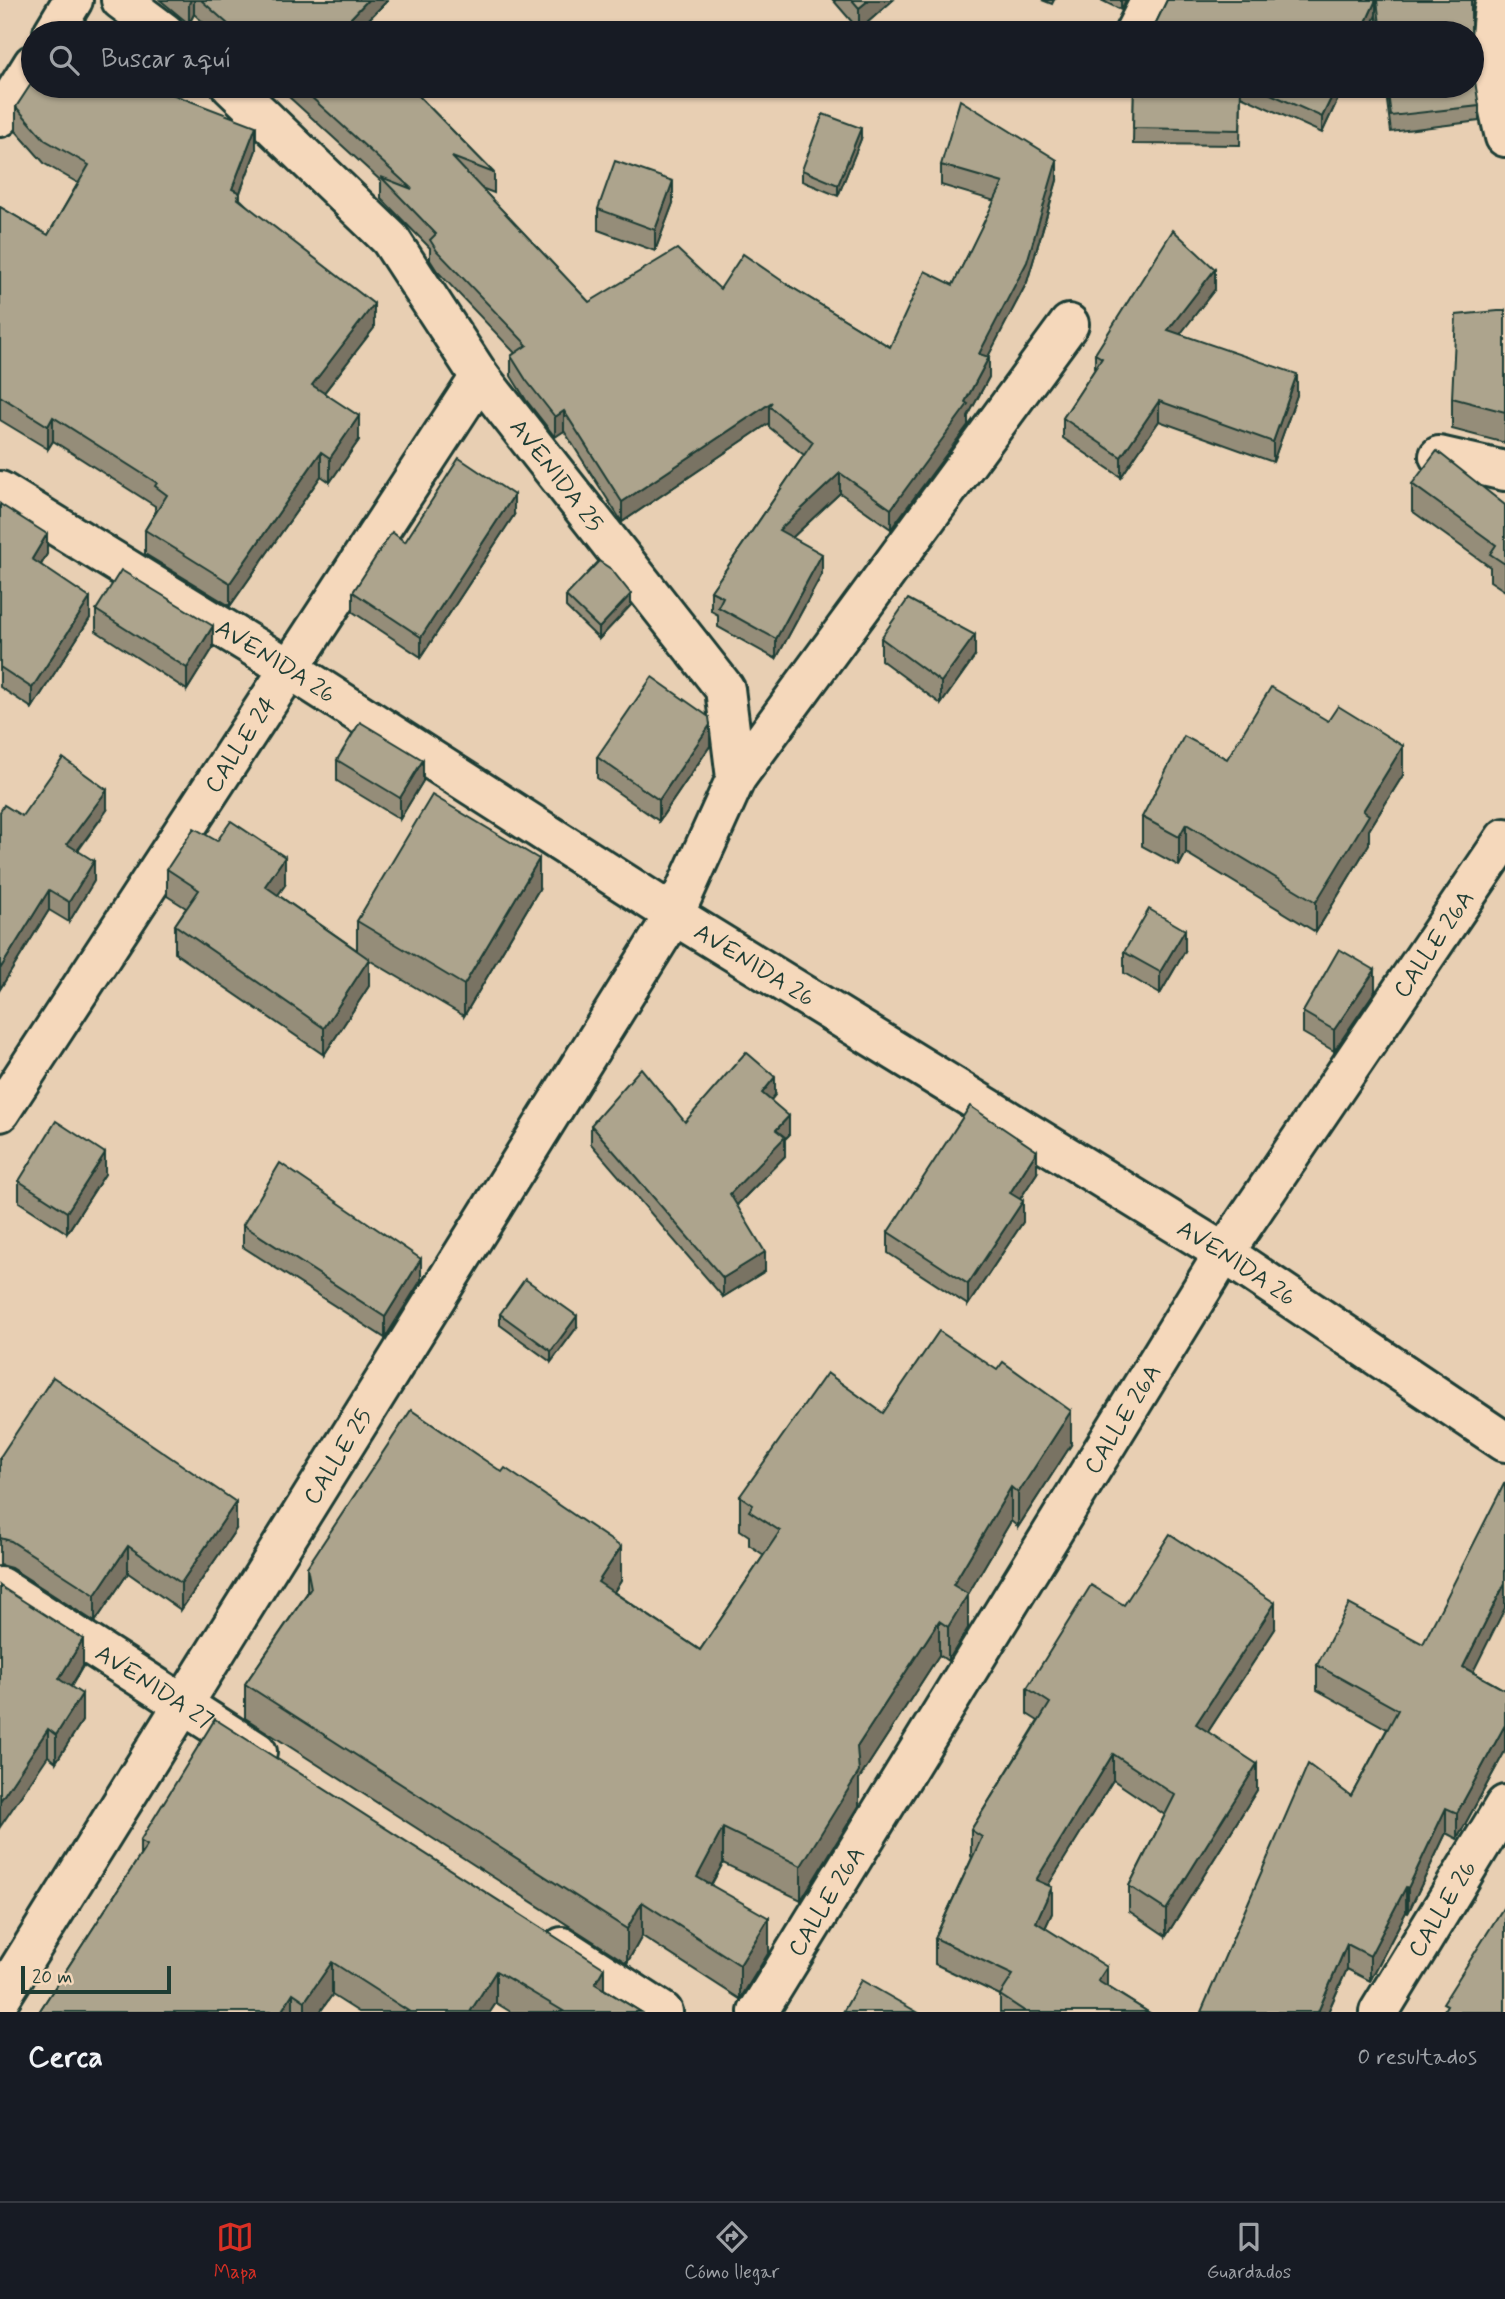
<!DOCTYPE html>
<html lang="es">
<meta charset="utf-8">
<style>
:root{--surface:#171b24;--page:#242831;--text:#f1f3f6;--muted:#9ea1a6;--line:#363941;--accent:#d93025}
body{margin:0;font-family:Mynerve,sans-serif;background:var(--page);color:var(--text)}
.scale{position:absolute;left:21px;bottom:18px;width:150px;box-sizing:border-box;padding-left:7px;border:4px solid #1f3d34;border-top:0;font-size:19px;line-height:24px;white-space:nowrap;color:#1f3d34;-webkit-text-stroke:5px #f5d8bb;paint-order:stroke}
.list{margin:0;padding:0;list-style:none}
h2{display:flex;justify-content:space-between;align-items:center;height:91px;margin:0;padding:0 28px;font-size:30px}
h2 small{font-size:23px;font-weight:400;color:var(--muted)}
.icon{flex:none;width:38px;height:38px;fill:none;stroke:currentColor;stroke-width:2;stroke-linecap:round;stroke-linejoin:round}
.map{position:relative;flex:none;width:1505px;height:2012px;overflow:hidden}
.search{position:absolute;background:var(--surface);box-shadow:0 2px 5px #0004;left:21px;right:21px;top:21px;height:77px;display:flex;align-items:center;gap:18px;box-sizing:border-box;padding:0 24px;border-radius:38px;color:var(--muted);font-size:26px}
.sheet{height:189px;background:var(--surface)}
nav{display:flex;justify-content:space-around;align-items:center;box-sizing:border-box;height:98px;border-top:2px solid var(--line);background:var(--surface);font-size:19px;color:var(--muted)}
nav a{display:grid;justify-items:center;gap:4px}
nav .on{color:var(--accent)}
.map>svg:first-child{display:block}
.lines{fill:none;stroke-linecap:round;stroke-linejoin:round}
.minor-casing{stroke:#1f3d34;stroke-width:44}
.major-casing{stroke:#1f3d34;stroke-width:44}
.minor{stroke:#f5d8bb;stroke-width:38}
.major{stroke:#f5d8bb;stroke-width:38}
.wall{fill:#958d79;stroke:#1f3d34;stroke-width:2}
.shaded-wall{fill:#797363;stroke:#1f3d34;stroke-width:2}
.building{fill:#ada48d;stroke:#1f3d34;stroke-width:2}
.labels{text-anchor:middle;stroke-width:7;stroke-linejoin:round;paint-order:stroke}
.street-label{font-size:24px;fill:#1f3d34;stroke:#f5d8bb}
</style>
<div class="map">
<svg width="1505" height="2012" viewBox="0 0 1505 2012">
<rect width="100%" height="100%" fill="#e8cfb3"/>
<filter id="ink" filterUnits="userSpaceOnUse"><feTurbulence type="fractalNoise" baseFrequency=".0143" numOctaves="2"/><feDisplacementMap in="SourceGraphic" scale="14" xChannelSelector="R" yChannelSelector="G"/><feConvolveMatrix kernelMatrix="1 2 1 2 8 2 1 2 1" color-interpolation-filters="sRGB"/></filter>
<g filter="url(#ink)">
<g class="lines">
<!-- minor casing -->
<g class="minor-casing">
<g id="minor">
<polyline points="121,0 165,33"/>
<polyline points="53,33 73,0"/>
<polyline points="1134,33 1151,0"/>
<polyline points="0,117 33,64"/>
<polyline points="1439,456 1505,471"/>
<path id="s1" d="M0 491 290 669 674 915 1224 1253 1505 1442"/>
<polyline points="736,778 1069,324"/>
<path id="s2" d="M0 1112 480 377"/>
<path id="s3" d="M0 1587 257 1752"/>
<polyline points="562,1947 663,2012"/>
<path id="s4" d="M0 1999 674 915 736 778 725 689 480 377 390 239 231 86"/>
<path id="s5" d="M758 2012 1224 1253 1505 838"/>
<path id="s6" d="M1379 2012 1505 1805"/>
</g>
</g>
<!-- major casing -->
<g class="major-casing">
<path id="major" d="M1496 0C1485 47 1494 92 1505 137"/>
</g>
<!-- minor -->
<use href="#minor" class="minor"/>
<!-- major -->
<use href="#major" class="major"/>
</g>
<!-- wall -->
<g class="wall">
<polygon points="160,0 388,0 356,32 358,33 215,33 194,14 189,24"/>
<polygon points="833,0 893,0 859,30"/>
<polygon points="1042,0 1054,0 1052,4"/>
<polygon points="1101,0 1126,0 1121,10"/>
<polygon points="1167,0 1474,0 1471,15 1471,33 1379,33 1376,15 1368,33 1151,33"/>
<polygon points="156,86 156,88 256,150 240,193 240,199 374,328 324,393 359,440 330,482 321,476 230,606 145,554 145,530 156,511 155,510 155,506 53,441 48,449 0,420 0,207 48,235 78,183 45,164 16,131 16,107"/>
<polygon points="277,86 409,86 494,173 494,193 481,188 589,302 720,289 788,285 890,347 953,285 995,201 941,185 941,165 1057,180 1027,282 988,356 989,377 968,416 968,425 891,529 840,493 792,538 822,574 776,659 718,627 718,615 711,611 711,591 804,455 769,427 769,423 622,522 564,431 555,437 526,400 511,376 511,356 515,353 437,271 430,260 430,248 381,198 381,181"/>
<polygon points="1134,86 1344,86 1322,133 1241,96 1240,145 1133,144"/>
<polygon points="1385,86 1472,86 1479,106 1479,121 1391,132"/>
<polygon points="861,139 838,196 802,181 802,170"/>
<polygon points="673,203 655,251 598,230 598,209"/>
<polygon points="1215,289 1180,334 1297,395 1273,462 1159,421 1121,477 1063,438 1063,418 1095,369 1095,354"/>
<polygon points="1505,311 1505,443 1452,429 1452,398"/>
<polygon points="1412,484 1505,505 1505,591 1490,581 1490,567 1412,511"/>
<polygon points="0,504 47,554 41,565 90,618 32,708 0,687"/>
<polygon points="514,515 421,657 353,612 353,592 405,542"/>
<polygon points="566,596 631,605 599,639 566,607"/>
<polygon points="96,610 213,648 187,690 96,631"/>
<polygon points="881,638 975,656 941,704 881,660"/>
<polygon points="710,746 659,821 597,778 597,757"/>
<polygon points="1227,759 1403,775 1369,830 1369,844 1316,932 1186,853 1179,866 1142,846 1142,817"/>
<polygon points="337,760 423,781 400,819 337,781"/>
<polygon points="107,810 78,851 94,881 69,922 49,910 0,989 0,812 22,816"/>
<polygon points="167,869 285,885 278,895 357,950 357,921 539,889 464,1016 369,960 369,986 324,1055 175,953 175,925 186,908 167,896"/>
<polygon points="1185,951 1160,994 1124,973 1124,952"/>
<polygon points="1375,991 1334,1051 1303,1033 1303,1012"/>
<polygon points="775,1095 771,1100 789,1135 785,1139 785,1156 737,1205 765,1271 723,1297 591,1144 591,1125 685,1122"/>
<polygon points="1037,1173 1020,1199 1023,1222 968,1305 888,1253 888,1232"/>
<polygon points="105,1174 67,1233 19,1202 19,1181"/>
<polygon points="243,1225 421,1280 385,1338 243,1247"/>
<polygon points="500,1314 577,1327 551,1362 500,1325"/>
<polygon points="883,1413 1071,1445 1018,1527 1011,1521 968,1594 968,1628 948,1661 939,1655 859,1779 859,1806 801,1900 723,1863 711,1885 769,1952 740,1999 642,1936 627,1963 245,1718 245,1684 307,1593 307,1567 621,1581 614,1592 700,1650 764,1555 749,1545 749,1536 740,1530 740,1496"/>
<polygon points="0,1457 236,1529 181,1610 128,1573 95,1622 11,1568 0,1565"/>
<polygon points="0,1586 83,1666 71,1687 82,1721 56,1762 48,1756"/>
<polygon points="1124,1605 1275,1629 1208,1732 1257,1790 1166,1936 1129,1911 1129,1886 1165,1815 1113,1780 1048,1885 1052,1913 1045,1928 1107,1986 1148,2012 1000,2012 1000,1995 935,1964 935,1938 972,1858 971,1856 971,1830 1038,1721 1027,1714 1027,1688"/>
<polygon points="1317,1665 1473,1672 1505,1690 1505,1751 1457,1839 1446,1833 1408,1913 1406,1912 1370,1981 1347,1969 1328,2012 1351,1796 1387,1729 1317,1690"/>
<polygon points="140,1841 604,1989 641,2012 511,2012 496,2003 490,2012 359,2012 332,1995 320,2012 39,2012 140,1856"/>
</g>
<!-- shaded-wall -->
<g class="shaded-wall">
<polygon points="191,0 194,0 194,14 189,24 189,4"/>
<polygon points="368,0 388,0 355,33 347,22"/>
<polygon points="869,0 893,0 859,30 859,8"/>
<polygon points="1121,0 1126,0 1121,10"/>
<polygon points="1376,0 1376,15 1368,33 1361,33"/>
<polygon points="1337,86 1344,86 1322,133 1322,117"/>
<polygon points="256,126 256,150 239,195 240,193 240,217 232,189"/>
<polygon points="861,128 861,139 838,196 838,185"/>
<polygon points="1057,160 1057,180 1027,282 979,374 979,354"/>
<polygon points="673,181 673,203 655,251 655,230"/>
<polygon points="1215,269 1215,289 1168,350 1168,330"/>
<polygon points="374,304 374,328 312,408 312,385"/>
<polygon points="989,357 989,377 968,416 968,425 891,529 891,509 965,402"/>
<polygon points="1297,374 1297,395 1273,462 1273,442"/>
<polygon points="1159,401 1159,421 1121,477 1121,457"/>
<polygon points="772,402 769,406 769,423 622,522 622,502"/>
<polygon points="564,411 564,431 555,437 555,417"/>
<polygon points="359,416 359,440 330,482 330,458"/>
<polygon points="53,417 53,441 48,449 48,426"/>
<polygon points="321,452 321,476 230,606 230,583"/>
<polygon points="840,473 840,493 779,550 779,530"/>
<polygon points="514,495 514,515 421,657 421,637"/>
<polygon points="47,534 47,554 32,580 32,559"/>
<polygon points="822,554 822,574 776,659 776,639"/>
<polygon points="631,594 631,605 599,639 599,628"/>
<polygon points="90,598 90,618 32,708 32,688"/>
<polygon points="213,626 213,648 187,690 187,668"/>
<polygon points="975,635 975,656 941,704 941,682"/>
<polygon points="710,725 710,746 659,821 659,800"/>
<polygon points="1403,746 1403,775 1369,830 1369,844 1316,932 1316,902 1363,811"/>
<polygon points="423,760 423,781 400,819 400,798"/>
<polygon points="107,790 107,810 67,864 67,844"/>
<polygon points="1186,824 1186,853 1179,866 1179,837"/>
<polygon points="285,857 285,885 265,913 265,886"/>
<polygon points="539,859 539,889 464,1016 464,985"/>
<polygon points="94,861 94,881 69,922 69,902"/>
<polygon points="49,890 49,910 0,989 0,969"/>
<polygon points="1185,930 1185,951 1160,994 1160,972"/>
<polygon points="369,959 369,986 324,1055 324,1028"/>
<polygon points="1375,970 1375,991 1334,1051 1334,1030"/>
<polygon points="775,1077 775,1095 762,1111 762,1093"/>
<polygon points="789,1116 789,1135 785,1139 785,1156 730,1212 730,1194 776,1130"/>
<polygon points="1037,1151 1037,1173 1010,1214 1010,1193"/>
<polygon points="105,1153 105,1174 67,1233 67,1212"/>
<polygon points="1023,1201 1023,1222 968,1305 968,1284"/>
<polygon points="765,1252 765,1271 723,1297 723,1278"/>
<polygon points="421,1259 421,1280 385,1338 385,1317"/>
<polygon points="577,1316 577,1327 551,1362 551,1351"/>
<polygon points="1071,1411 1071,1445 1018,1527 1018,1493"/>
<polygon points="1011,1487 1011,1521 967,1596 968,1594 968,1628 948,1661 948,1627 953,1585"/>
<polygon points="236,1502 236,1529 181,1610 181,1583"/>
<polygon points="128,1546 128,1573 95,1622 95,1595"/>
<polygon points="621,1547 621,1581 598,1616 598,1582"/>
<polygon points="1505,1583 1505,1608 1463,1692 1463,1667"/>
<polygon points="1275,1603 1275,1629 1196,1750 1196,1724"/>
<polygon points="939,1621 939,1655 859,1779 859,1806 801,1900 801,1866 857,1747"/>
<polygon points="83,1639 83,1666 59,1706 59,1679"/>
<polygon points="82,1694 82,1721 56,1762 56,1735"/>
<polygon points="1505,1725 1505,1751 1457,1839 1457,1813"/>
<polygon points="48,1729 48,1756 0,1827 0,1801"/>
<polygon points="1113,1754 1113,1780 1036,1905 1036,1880"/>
<polygon points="1257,1764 1257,1790 1166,1936 1166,1910"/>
<polygon points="1446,1808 1446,1833 1408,1913 1408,1888"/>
<polygon points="723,1828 723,1863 697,1911 697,1877"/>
<polygon points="1052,1887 1052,1913 1036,1948 1036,1922"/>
<polygon points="1406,1887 1406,1912 1370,1981 1370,1956"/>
<polygon points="642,1902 642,1936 627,1963 627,1929"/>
<polygon points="769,1918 769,1952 740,1999 740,1965"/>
<polygon points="1347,1944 1347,1969 1328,2012 1318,2012"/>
<polygon points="332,1962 332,1995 320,2012 305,2012 305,2001"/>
<polygon points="1107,1967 1107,1993 1098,1981"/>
<polygon points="604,1968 604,2000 595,1984"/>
<polygon points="496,1971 496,2003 490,2012 470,2012"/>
<polygon points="293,1993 293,2012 281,2012"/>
</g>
<!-- building -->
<g class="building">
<polygon points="201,0 368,0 347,22 358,33 238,33"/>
<polygon points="852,0 869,0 859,8"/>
<polygon points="1167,0 1376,0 1361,33 1151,33"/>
<polygon points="1377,0 1471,0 1471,33 1381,33"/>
<polygon points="68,24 84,33 53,33 53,31 63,29"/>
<polygon points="1472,63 1479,106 1391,116 1387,86 1472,86"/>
<polygon points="33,81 33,86 151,86 256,126 232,189 240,193 237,198 374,304 312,385 359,416 330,458 321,452 230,583 145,530 167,495 155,486 157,483 53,417 48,426 0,396 0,207 48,235 89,165 45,140 16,107"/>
<polygon points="299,86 409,86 494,173 452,157 589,302 677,249 720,289 743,254 788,285 890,347 925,271 953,285 1003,183 941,165 960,100 1057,160 1027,262 979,354 989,357 965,402 968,404 891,509 840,473 779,530 822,554 776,639 718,607 723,597 711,591 813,442 769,406 772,402 622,502 564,411 555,417 526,380 511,356 527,345 437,251 430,240 436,234 381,177 412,189"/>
<polygon points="1134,86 1241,86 1240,130 1133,128"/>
<polygon points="1253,86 1337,86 1322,117"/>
<polygon points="823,114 861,128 838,185 802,170"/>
<polygon points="615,161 673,181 655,230 598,209"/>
<polygon points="1173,230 1215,269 1168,330 1297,374 1273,442 1159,401 1121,457 1063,418 1102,358 1095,354"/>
<polygon points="1498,311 1505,311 1505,412 1452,398 1456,315"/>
<polygon points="1437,451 1505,505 1505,564 1490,554 1496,545 1412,484"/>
<polygon points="459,458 514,495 421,637 353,592 392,532 405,542"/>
<polygon points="0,504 47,534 32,559 90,598 32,688 0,667"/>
<polygon points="599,561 611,569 631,594 599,628 566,596"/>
<polygon points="121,570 213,626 187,668 96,610"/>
<polygon points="908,599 975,635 941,682 881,638"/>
<polygon points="652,677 709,717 710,725 659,800 597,757"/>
<polygon points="1271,687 1328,721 1338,706 1403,746 1363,811 1369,815 1316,902 1186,824 1179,837 1142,817 1184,736 1227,759"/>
<polygon points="360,722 423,760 400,798 337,760"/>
<polygon points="63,758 107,790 67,844 94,861 69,902 49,890 0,969 0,812 4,805 22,816"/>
<polygon points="432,795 539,859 464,985 357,921"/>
<polygon points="231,821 285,857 265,886 369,959 324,1028 175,925 199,890 167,869 194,828 217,841"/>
<polygon points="1149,909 1185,930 1160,972 1124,952"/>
<polygon points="1339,949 1375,970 1334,1030 1303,1012"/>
<polygon points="746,1052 775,1077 762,1093 789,1116 776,1130 785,1137 730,1194 765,1252 723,1278 591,1125 641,1068 685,1122"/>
<polygon points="970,1106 1037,1151 1010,1193 1023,1201 968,1284 888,1232"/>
<polygon points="56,1121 105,1153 67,1212 19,1181"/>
<polygon points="280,1163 421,1259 385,1317 243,1225"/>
<polygon points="525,1279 577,1316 551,1351 500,1314"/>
<polygon points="939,1331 997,1370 1003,1362 1071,1411 1018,1493 1011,1487 953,1585 968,1594 948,1627 939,1621 857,1747 859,1772 801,1866 723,1828 697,1877 769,1918 740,1965 642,1902 627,1929 245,1684 311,1588 307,1567 411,1410 502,1472 505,1468 621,1547 598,1582 700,1650 780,1531 749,1511 753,1505 740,1496 827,1373 883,1413"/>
<polygon points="53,1377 236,1502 181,1583 128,1546 95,1595 11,1541 0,1538 0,1457"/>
<polygon points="1505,1482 1505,1583 1463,1667 1505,1690 1505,1725 1457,1813 1446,1808 1408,1888 1406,1887 1370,1956 1347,1944 1318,2012 1201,2012 1308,1764 1351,1796 1398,1710 1317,1665 1349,1604 1423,1644"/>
<polygon points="1170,1534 1275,1603 1196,1724 1257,1764 1166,1910 1129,1886 1175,1795 1113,1754 1036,1880 1052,1887 1036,1922 1107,1967 1098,1981 1148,2012 1026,2012 1000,1995 1013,1975 935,1938 982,1837 971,1830 1050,1703 1027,1688 1091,1585 1124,1605"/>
<polygon points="0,1586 83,1639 59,1679 82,1694 56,1735 48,1729 0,1801"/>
<polygon points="215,1719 604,1968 595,1984 641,2012 565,2012 496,1971 470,2012 410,2012 332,1962 305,2001 293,1993 281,2012 39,2012 147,1845 140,1841"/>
<polygon points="1505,1905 1505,2012 1443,2012 1447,2005 1443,2003"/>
<polygon points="861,1980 917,2012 843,2012"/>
</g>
</g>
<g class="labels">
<!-- street labels -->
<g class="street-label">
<text transform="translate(557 475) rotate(52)" y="8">AVENIDA 25</text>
<text dy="8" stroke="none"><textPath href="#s1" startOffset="324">AVENIDA 26</textPath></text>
<text dy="8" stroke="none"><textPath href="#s2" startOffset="439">CALLE 24</textPath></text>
<text dy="8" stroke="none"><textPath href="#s5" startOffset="1264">CALLE 26A</textPath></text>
<text dy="8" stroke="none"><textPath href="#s1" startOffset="891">AVENIDA 26</textPath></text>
<text dy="8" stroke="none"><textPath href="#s1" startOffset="1458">AVENIDA 26</textPath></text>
<text dy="8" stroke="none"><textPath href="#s5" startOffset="696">CALLE 26A</textPath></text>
<text dy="8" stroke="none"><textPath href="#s4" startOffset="639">CALLE 25</textPath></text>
<text dy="8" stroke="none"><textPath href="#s3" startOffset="184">AVENIDA 27</textPath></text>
<text dy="8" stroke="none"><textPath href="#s5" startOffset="130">CALLE 26A</textPath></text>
<text dy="8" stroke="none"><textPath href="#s6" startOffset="121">CALLE 26</textPath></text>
</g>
</g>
</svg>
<div class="scale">20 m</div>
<div class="search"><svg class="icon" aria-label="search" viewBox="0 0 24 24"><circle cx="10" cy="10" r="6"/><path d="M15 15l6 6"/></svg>Buscar aquí</div>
</div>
<section class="sheet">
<h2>Cerca<small>0 resultados</small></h2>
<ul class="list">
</ul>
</section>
<nav>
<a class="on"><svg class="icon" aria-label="map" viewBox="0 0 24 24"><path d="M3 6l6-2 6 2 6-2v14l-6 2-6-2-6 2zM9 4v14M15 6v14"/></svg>Mapa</a>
<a><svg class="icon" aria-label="directions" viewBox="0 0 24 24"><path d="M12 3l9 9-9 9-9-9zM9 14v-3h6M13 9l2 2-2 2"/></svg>Cómo llegar</a>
<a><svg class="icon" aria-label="saved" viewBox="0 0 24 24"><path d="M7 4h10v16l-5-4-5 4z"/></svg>Guardados</a>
</nav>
